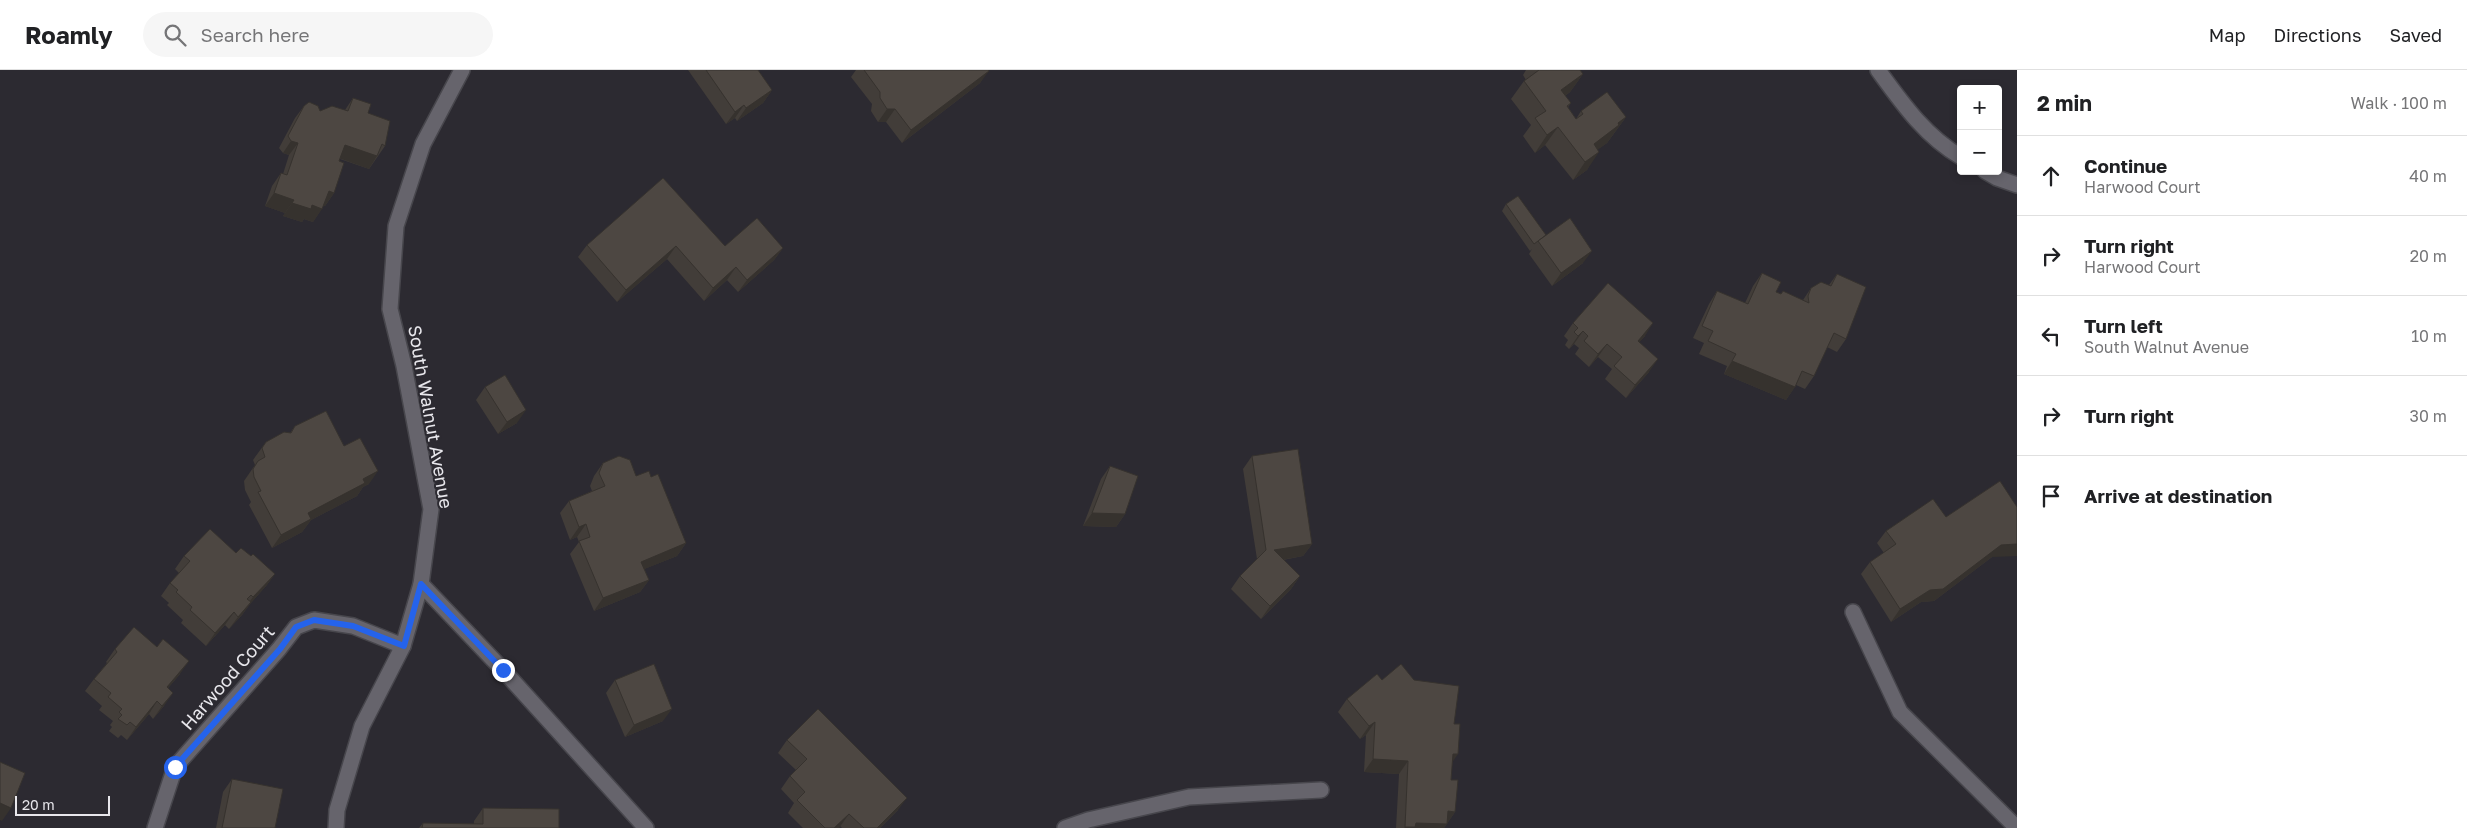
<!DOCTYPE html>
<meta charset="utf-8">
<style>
:root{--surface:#fff;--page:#f6f6f6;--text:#202124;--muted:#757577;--line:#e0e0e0}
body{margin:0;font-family:"Golos Text",sans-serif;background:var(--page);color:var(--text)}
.controls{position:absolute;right:15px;top:15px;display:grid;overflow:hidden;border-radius:5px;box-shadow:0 2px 8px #0003}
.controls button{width:45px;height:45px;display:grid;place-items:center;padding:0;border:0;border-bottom:1px solid var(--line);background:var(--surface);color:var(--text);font:25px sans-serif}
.scale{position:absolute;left:15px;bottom:12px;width:95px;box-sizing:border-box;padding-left:5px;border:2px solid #e8e7ec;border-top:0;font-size:14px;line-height:18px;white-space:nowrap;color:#e8e7ec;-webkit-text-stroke:4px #2c2a31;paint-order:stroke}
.stop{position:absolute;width:15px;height:15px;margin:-11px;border:4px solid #2563eb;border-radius:50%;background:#fff}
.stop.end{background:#2563eb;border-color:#fff;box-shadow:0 1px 5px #0008}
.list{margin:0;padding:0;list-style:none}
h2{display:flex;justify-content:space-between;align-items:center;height:65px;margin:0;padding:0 20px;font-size:21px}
h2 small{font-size:16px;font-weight:400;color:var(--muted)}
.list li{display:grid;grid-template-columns:32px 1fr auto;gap:15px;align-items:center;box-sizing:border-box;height:80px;padding:0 20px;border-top:1px solid var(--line)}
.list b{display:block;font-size:19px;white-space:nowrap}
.list p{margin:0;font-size:16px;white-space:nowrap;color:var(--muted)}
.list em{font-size:16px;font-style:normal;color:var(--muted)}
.icon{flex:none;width:28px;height:28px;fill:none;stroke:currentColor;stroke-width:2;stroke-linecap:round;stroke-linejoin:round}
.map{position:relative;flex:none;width:2017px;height:758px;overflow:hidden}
header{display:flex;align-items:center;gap:30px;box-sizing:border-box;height:70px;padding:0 25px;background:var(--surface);border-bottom:1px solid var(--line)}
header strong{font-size:24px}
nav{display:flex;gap:28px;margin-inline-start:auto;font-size:18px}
.search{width:350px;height:45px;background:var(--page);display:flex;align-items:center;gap:12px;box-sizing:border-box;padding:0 18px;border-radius:28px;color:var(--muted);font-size:19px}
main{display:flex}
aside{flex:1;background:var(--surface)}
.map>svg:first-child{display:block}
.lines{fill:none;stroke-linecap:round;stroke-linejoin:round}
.service-casing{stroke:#47464c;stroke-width:18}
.minor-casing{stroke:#47464c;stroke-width:18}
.service{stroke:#66646c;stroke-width:15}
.minor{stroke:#66646c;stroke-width:15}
.wall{fill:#423d39}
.shaded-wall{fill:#36322e}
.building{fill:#4d4742;stroke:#36322e}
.route{stroke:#2563eb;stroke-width:6}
.labels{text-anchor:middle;stroke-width:4;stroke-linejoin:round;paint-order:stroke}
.street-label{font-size:18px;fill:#e8e7ec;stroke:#2c2a31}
</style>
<header>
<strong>Roamly</strong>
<div class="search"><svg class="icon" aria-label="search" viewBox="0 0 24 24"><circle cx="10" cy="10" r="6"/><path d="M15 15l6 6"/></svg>Search here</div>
<nav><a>Map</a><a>Directions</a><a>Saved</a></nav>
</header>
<main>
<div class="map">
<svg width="2017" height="758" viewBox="0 0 2017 758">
<rect width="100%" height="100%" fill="#2c2a31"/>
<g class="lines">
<!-- service casing -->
<g class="service-casing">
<g id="service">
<polyline points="421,514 503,600 646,758"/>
<polyline points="1853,542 1900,642 2017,758"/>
<polyline points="1065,758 1088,750 1189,727 1321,720"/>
</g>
</g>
<!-- minor casing -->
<g class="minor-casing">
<g id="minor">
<path d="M1878 0C1902 33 1925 66 1961 87"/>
<polyline points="1985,101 1997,108 2017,115"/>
<polyline points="155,758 175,697 279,579 296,557 314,550 353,556 403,576"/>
<polyline points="336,758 337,740 362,656 403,576 421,514 431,439 404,296 390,239 396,156 423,74 462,0"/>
</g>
</g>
<!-- service -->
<use href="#service" class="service"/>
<!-- minor -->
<use href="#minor" class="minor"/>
</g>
<!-- wall -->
<g class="wall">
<polygon points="688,0 758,0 772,20 763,33 737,51 735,48 726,54"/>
<polygon points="856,0 988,0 980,13 902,73 886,52 878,52 871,41 872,34 851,7"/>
<polygon points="1526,0 1580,0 1583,4 1570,22 1565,26 1571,33 1568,37 1576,49 1581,41 1626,47 1607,73 1598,79 1587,100 1573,110 1545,75 1535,83 1523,66 1531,55 1511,29 1524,11 1526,10 1523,5"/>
<polygon points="353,28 368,43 385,76 369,99 340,89 334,123 325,136 324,135 313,152 304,149 302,152 283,146 285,143 265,136 272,116 281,103 283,104 289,85 283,83 279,78 295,48 304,36 320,41 345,40"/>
<polygon points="1506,134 1546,165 1583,193 1552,216 1529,184 1532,179 1530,181 1502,141"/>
<polygon points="587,175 725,176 783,178 774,190 738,222 727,210 704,231 667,189 617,232 578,187"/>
<polygon points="1762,203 1776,222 1803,230 1811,218 1829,215 1837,204 1846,269 1837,282 1827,277 1814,306 1805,319 1796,315 1786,330 1724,304 1727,296 1699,284 1704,273 1693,268 1709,234 1717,221 1745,233 1753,216"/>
<polygon points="1573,253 1645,266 1639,272 1649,302 1626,328 1605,309 1612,299 1598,287 1589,297 1575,284 1579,278 1574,274 1569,279 1565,275 1568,270 1564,266"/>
<polygon points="485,317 517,353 498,364 476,330"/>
<polygon points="295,356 344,376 369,414 363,417 357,426 311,450 302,462 272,478 249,435 251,432 245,420 244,411 255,395 253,390 266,372 290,363"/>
<polygon points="1252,386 1312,474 1303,486 1283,490 1300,506 1291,519 1261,549 1231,519 1240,506 1257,489 1243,399"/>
<polygon points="603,393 636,406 651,407 686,473 677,486 644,499 649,510 640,522 594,541 570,484 579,472 577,467 570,470 560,443 569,431 592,421 590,416 594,406"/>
<polygon points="1110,396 1125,444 1116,457 1083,456 1101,409"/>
<polygon points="1946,447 1992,487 1934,531 1921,532 1891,552 1861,504 1870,492 1884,483 1877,473 1886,461"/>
<polygon points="236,483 251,486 275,504 266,516 250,534 242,545 229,559 225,555 206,576 181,553 183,550 167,535 169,533 161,526 170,513 179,503 175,499 184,486"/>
<polygon points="115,579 180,604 168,618 164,636 153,649 149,644 127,670 121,665 118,668 109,661 112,657 110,655 113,651 99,640 102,636 85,621 94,609 107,593 106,592"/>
<polygon points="615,610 663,651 625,667 606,623"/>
<polygon points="1382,610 1414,610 1454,654 1451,710 1455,742 1444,758 1396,758 1399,704 1364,702 1366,665 1360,669 1338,642 1347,629"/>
<polygon points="787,670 898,740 880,758 842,758 840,756 839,758 803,758 788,743 794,733 781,719 790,706 796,700 778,683"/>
<polygon points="232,709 275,758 216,758 223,722"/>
<polygon points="483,738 559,758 419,758 423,753 474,754 474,751"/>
</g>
<!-- shaded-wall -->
<g class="shaded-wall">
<polygon points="989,1 980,13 902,73 911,60"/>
<polygon points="1583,4 1570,22 1549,38 1561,20"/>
<polygon points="772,20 763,33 737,51 746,38"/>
<polygon points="744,35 735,48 726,54 735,42"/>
<polygon points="887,39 895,39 886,52 878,52"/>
<polygon points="1626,47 1607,73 1584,90 1594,74 1618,53"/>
<polygon points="1558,57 1545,75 1535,83 1547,65"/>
<polygon points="291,71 298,73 289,85 283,83"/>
<polygon points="345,75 377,86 369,99 336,87"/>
<polygon points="1599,82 1587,100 1573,110 1585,92"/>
<polygon points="329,121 334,123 325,136 320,134"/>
<polygon points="274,123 294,130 285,143 265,136"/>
<polygon points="292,133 312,135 322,139 313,152 304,149 302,152 283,146"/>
<polygon points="676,176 667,189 617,232 626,220"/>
<polygon points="783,178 774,190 738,222 747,210"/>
<polygon points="1592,181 1583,193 1552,216 1561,203"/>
<polygon points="736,197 727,210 704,231 713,218"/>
<polygon points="1653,253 1645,266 1629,284 1638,271"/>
<polygon points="1583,261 1574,274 1569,279 1578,266"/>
<polygon points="1607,274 1598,287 1589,297 1598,284"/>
<polygon points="1658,289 1649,302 1626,328 1635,315"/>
<polygon points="1732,291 1795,317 1786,330 1724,304"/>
<polygon points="526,340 517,353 498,364 507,352"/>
<polygon points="378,401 369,414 363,417 357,426 311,450 302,462 272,478 281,465 308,443 363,409"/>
<polygon points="1092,443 1125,444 1116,457 1083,456"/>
<polygon points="586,454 577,467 570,470 579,457"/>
<polygon points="686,473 677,486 632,504 641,492"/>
<polygon points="1312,474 1303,486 1265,493 1274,480"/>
<polygon points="2017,474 2017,486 1992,487 1934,531 1921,532 1891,552 1900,539 1930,520 2001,475"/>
<polygon points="275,504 266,516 250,534 242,545 229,559 253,527"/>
<polygon points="1300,506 1291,519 1261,549 1270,536"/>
<polygon points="649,510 640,522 594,541 603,528"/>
<polygon points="234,542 225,555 206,576 215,563"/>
<polygon points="189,591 180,604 158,630 167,617"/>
<polygon points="173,623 164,636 153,649 162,636"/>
<polygon points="157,631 149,644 127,670 136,657"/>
<polygon points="672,639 663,651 625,667 634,655"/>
<polygon points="1375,652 1366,665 1360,669 1369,656"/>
<polygon points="1453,684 1458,684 1449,697"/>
<polygon points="1373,689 1408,691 1399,704 1364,702"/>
<polygon points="907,728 898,740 880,758 877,758"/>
<polygon points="0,733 11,738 2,751 0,750"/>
<polygon points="1448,741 1455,742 1444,758 1404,758 1405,757"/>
<polygon points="849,744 839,758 834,758"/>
</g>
<!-- building -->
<g class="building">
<polygon points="706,0 758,0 772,20 746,38 744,35 735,42"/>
<polygon points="864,0 988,0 989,1 911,60 895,39 887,39 880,28 880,22"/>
<polygon points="1539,0 1580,0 1583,4 1561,20 1571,33 1567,36 1576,49 1583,44 1581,41 1607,22 1626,47 1618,53 1619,55 1594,74 1599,82 1585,92 1558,57 1547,65 1535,48 1546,41 1524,11"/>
<polygon points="353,28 371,34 368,43 390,51 385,76 382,74 377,86 345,75 339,91 344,93 334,123 329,121 322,139 312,135 311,139 292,133 294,130 274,123 281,103 287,105 298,73 291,71 288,66 304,36 309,32 318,36 320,41 332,36 348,41"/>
<polygon points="663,108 725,176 757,148 783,178 747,210 736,197 713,218 676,176 626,220 587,175"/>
<polygon points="1518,126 1546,165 1534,174 1506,134"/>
<polygon points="1570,148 1592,181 1561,203 1538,171"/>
<polygon points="1762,203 1781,212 1776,222 1781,224 1783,221 1809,233 1808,226 1811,218 1821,212 1831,216 1837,204 1866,217 1846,269 1834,263 1814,306 1802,301 1795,317 1732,291 1736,284 1708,271 1713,261 1702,256 1717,221 1748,234"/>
<polygon points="1608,213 1653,253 1638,271 1658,289 1635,315 1614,296 1622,287 1607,274 1598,284 1584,271 1588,266 1583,261 1578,266 1574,262 1578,258 1573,253"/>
<polygon points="505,305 526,340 507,352 485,317"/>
<polygon points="326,341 344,376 360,368 378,401 363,409 365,413 308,443 311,449 281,465 258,422 261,421 254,407 253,399 258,391 265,387 262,378 266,372 284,362 291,363 295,356"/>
<polygon points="1298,379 1312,474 1274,480 1300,506 1270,536 1240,506 1266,480 1252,386"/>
<polygon points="619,386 630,390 636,406 649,401 651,407 658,404 686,473 641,492 649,510 603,528 579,471 590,467 586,454 579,457 569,431 605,416 599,403 603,393"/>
<polygon points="1110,396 1138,406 1125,444 1092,443"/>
<polygon points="2000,411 2017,437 2017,474 2001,475 1943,519 1930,520 1900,539 1870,492 1896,474 1886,461 1933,429 1946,447"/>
<polygon points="210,459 236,483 241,478 251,486 253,484 275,504 253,527 251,525 247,529 251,532 238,547 234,542 215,563 190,540 192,537 176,522 178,520 170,513 190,491 184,486"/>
<polygon points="134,557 157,577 163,569 189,591 167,617 173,623 162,636 157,631 136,657 130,652 127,655 118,649 122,645 119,642 122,639 108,627 111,623 94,609 117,582 115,579"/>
<polygon points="654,594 672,639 634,655 615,610"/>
<polygon points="1401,594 1414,610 1459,616 1454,654 1460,654 1458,684 1453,684 1451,710 1458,710 1455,742 1448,741 1447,754 1416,753 1415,757 1405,757 1408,691 1373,689 1375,652 1369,656 1347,629 1377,604 1382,610"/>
<polygon points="818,639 907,728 877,758 864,758 849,744 834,758 825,758 797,730 805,722 790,706 807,689 787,670"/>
<polygon points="0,692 25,703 11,738 0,733"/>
<polygon points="232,709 283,719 275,758 222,758"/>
<polygon points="483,738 559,739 559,758 422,758 423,753 483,754"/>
</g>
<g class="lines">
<!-- route -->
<polyline class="route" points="175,697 280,579 296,557 314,550 353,556 404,576 421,514 503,600"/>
</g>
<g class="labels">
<!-- street labels -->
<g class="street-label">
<text transform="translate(430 347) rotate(80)" y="6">South Walnut Avenue</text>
<text transform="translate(228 608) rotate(-49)" y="6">Harwood Court</text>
</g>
</g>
</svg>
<div class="controls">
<button>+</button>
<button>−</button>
</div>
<div class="scale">20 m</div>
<div class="stop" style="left:175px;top:697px"></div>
<div class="stop end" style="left:503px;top:600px"></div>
</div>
<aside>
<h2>2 min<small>Walk · 100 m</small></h2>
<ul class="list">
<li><svg class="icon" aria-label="ahead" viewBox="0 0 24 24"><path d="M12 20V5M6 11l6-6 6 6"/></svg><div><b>Continue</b><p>Harwood Court</p></div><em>40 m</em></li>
<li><svg class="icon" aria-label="right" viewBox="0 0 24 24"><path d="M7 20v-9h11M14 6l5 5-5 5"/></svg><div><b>Turn right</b><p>Harwood Court</p></div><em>20 m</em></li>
<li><svg class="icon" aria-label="left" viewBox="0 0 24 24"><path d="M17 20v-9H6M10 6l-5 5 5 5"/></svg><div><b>Turn left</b><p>South Walnut Avenue</p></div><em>10 m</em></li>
<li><svg class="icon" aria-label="right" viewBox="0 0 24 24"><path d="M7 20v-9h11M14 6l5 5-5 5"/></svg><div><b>Turn right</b></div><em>30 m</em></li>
<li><svg class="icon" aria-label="arrive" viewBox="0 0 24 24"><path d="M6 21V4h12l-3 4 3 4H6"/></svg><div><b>Arrive at destination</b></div></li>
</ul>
</aside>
</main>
